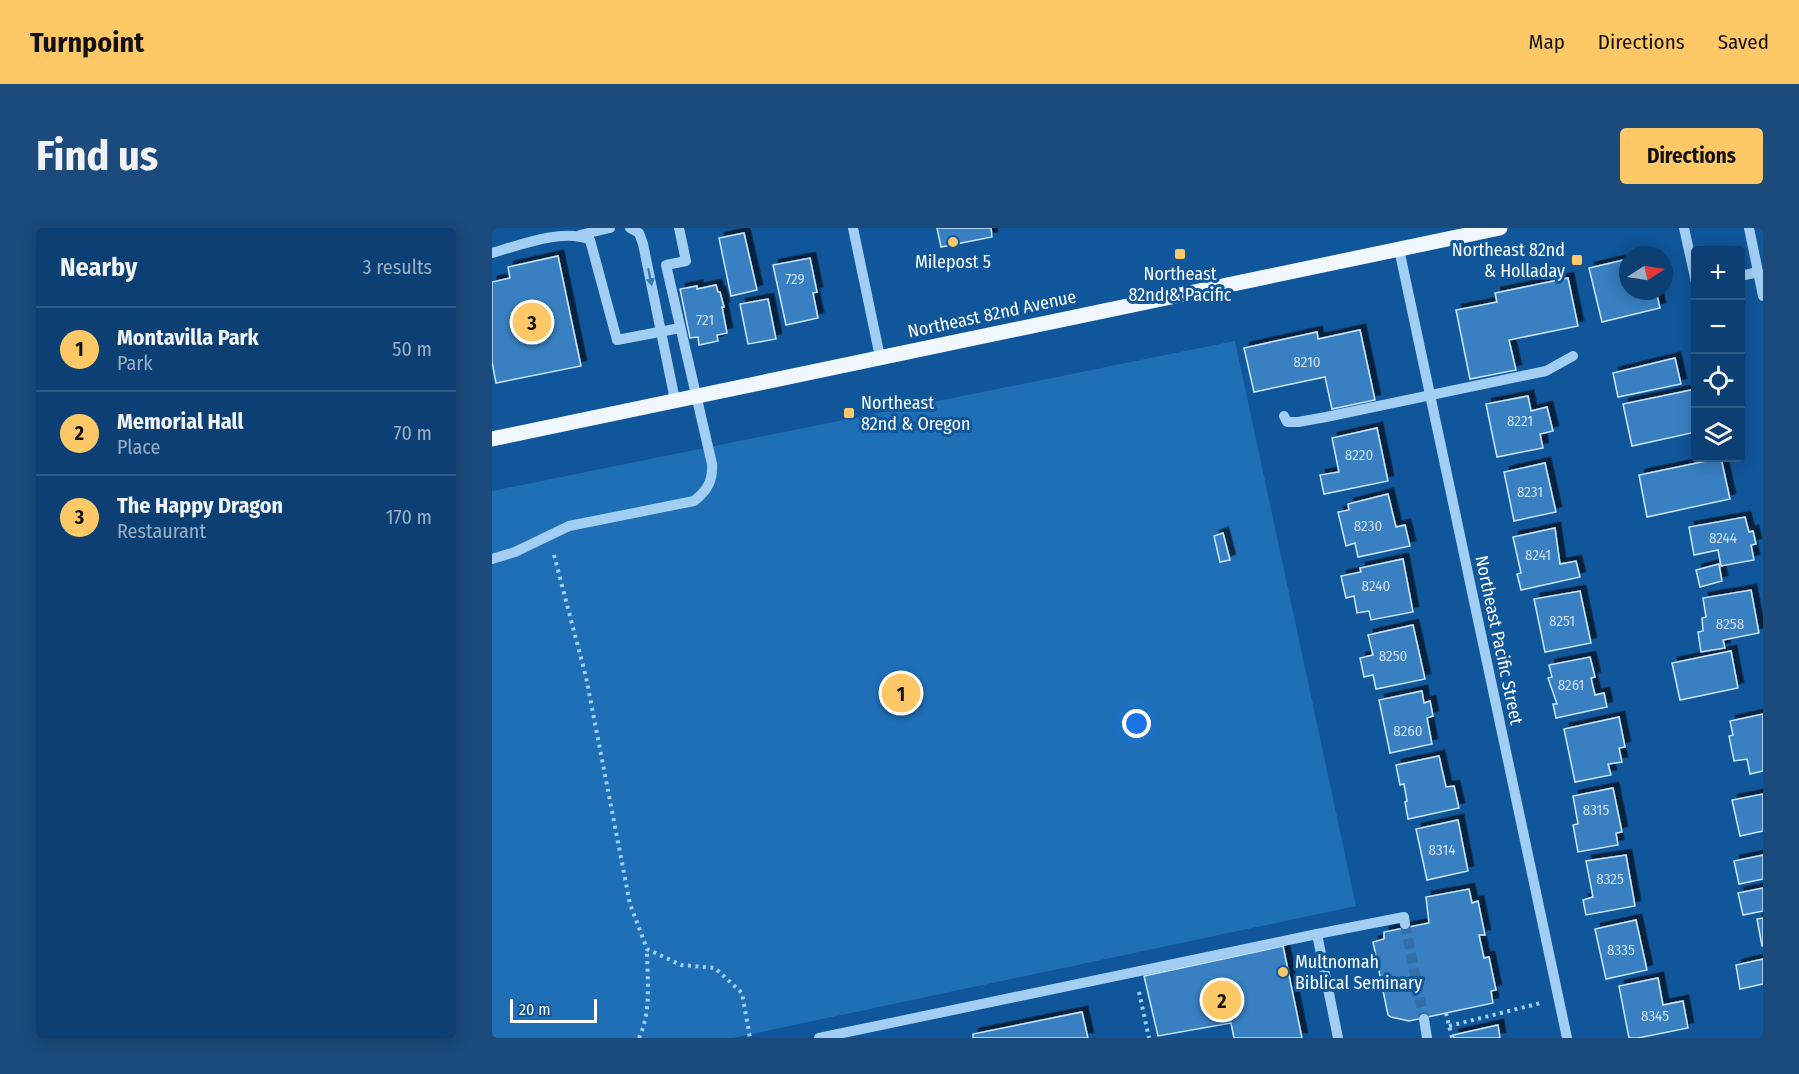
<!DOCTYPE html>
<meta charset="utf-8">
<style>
:root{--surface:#0c4074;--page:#1a4b7c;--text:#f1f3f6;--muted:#9aafc5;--line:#2c5986;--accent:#ffc866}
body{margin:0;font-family:"Fira Sans Condensed",sans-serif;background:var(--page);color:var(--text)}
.controls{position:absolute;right:18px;top:18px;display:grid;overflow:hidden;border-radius:6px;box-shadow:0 3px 15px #0003}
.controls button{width:54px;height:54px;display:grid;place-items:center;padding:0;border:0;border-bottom:2px solid var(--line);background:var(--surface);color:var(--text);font:30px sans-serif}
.compass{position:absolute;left:1127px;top:18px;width:54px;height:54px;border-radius:50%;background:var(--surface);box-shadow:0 3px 15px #0003;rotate:78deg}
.scale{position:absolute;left:18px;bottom:15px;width:87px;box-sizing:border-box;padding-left:6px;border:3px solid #fff;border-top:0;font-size:16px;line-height:21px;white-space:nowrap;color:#fff;-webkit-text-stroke:4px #10569a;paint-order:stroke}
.you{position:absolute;left:645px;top:496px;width:21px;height:21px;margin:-15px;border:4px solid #fff;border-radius:50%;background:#1a73e8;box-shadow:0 0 0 9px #1a73e833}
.badge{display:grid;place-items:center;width:39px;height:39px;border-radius:50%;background:var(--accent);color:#111;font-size:20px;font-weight:700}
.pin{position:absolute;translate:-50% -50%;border:3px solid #fff;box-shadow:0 2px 6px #0006}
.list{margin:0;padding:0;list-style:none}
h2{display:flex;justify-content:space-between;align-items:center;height:78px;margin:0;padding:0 24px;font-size:26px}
h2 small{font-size:20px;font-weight:400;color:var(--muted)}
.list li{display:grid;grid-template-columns:39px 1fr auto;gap:18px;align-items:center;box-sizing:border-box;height:84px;padding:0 24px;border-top:2px solid var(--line)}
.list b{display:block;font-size:22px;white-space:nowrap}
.list p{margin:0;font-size:20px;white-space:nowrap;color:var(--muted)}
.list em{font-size:20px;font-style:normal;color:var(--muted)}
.icon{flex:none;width:33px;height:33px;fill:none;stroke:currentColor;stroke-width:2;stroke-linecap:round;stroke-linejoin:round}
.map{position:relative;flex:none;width:1271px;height:810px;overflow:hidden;border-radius:6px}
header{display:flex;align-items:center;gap:36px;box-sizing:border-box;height:84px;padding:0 30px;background:var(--accent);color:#111}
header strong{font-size:28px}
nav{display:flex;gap:33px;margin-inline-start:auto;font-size:21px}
.intro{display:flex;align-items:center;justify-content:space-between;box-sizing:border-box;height:144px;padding:0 36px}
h1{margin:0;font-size:42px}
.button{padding:15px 27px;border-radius:6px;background:var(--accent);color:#111;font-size:21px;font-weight:700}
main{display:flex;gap:36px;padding:0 36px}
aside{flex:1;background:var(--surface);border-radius:6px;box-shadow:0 3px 15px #0003}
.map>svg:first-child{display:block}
.green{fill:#1f6fb7}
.building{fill:#3980c1;stroke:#cbe6fe;stroke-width:1.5;filter:url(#shadow)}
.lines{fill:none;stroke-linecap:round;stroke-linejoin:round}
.minor-tunnel{stroke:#346fa9;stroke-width:10;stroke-dasharray:10 5;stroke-linecap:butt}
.path{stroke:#a3cef4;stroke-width:4;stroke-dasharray:3 4.5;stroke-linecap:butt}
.minor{stroke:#a3cef4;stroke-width:10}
.major{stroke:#f0f7ff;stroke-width:15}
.oneway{fill:#3c7ab5}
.poi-dot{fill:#ffc866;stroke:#10569a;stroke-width:2}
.labels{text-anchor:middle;stroke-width:6;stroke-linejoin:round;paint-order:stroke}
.number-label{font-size:15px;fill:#cedff0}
.poi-label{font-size:18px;fill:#fff;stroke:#10569a}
.street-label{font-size:18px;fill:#fff;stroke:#10569a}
</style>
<header>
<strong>Turnpoint</strong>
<nav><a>Map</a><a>Directions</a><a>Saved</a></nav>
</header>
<div class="intro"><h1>Find us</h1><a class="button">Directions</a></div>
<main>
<aside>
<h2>Nearby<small>3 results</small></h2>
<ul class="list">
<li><span class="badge">1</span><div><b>Montavilla Park</b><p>Park</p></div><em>50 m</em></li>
<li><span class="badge">2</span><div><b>Memorial Hall</b><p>Place</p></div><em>70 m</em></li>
<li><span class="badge">3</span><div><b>The Happy Dragon</b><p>Restaurant</p></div><em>170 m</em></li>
</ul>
</aside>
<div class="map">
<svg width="1271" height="810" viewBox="0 0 1271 810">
<defs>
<filter id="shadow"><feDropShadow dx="5.5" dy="-5.5" stdDeviation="0" flood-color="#0009"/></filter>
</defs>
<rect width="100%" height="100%" fill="#10569a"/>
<!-- green -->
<polygon class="green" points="743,113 864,678 241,810 0,810 0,263"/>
<!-- building -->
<g class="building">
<polygon points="445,0 499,0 500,9 449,19"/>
<polygon points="252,5 265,62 239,68 227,10"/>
<polygon points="66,28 89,138 4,155 0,134 0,54 18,50 16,39"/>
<polygon points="318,30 325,64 321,65 326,90 294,97 281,37"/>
<polygon points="1136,31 1136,63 1164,63 1168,80 1110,94 1097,40"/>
<polygon points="1076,50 1086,98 1017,112 1024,142 978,151 964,82 1005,74 1003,65"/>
<polygon points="224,57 226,64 228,64 232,79 230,79 235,105 225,107 226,113 207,117 206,109 198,110 188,61 205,58 205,61"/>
<polygon points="276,71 284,111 256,116 248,76"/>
<polygon points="868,102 883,172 840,181 833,149 762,164 752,120 825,104 826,111"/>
<polygon points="1183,130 1189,156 1126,169 1121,145"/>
<polygon points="1204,161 1204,204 1140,218 1131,176"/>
<polygon points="1036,168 1039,183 1055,179 1061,203 1048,206 1051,220 1005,229 994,176"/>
<polygon points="885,200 896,253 832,266 828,247 847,244 840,210"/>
<polygon points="1229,230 1238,271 1155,289 1147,247"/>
<polygon points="1053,235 1064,284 1022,293 1012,244"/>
<polygon points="896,266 904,299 913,297 918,318 866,329 863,315 854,318 846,284 857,282 856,276"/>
<polygon points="1253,289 1257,304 1261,303 1264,316 1259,317 1262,332 1229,338 1226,322 1202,327 1197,299"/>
<polygon points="1063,300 1068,336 1084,333 1088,349 1029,362 1025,346 1029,345 1021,309"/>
<polygon points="731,305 738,332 728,334 722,308"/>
<polygon points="911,331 921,384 879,392 877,383 865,385 862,368 854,370 849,348 869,344 868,340"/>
<polygon points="1227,336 1230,353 1208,359 1204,342"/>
<polygon points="1259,362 1267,405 1231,412 1233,420 1209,424 1206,404 1211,403 1210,390 1214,389 1211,370"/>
<polygon points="1088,363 1099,415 1053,424 1042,371"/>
<polygon points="921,397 933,451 884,461 881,447 872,449 868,430 881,427 876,407"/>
<polygon points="1239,423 1246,460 1188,472 1180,435"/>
<polygon points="1098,429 1103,449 1099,450 1103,467 1112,465 1115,479 1064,490 1061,476 1065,476 1056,450 1060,449 1057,437"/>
<polygon points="930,463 932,475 938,473 941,488 935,490 940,516 898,525 887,472"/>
<polygon points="1271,486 1271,543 1258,546 1255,531 1242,533 1237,508 1241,507 1238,493"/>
<polygon points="1127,489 1133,519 1127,520 1130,534 1116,536 1119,547 1083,554 1072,501"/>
<polygon points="947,528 954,559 962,558 967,580 916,591 913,574 915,573 912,556 908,557 904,537"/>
<polygon points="1121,560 1130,604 1124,605 1126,617 1086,624 1081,597 1086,596 1081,568"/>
<polygon points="1271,566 1271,603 1248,608 1240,572"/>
<polygon points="966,592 976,643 935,652 924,601"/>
<polygon points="1134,627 1143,678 1094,687 1091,672 1101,669 1094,633"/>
<polygon points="1271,627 1271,651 1247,656 1242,633"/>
<polygon points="1271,660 1271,683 1251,687 1246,665"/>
<polygon points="977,661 980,675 986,673 993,707 987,707 992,730 997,729 1004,762 999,763 1001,775 917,793 899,789 896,787 881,714 892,711 892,704 937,695 934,669"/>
<polygon points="1271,690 1271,718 1270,718 1265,691"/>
<polygon points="1144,692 1155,742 1114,751 1103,701"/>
<polygon points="791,718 810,810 742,810 739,795 666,808 652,748"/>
<polygon points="1271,731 1271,756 1248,761 1244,737"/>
<polygon points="1166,750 1171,777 1191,773 1196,800 1146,810 1137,810 1127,758"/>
<polygon points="590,784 596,810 481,810 481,806"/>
<polygon points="1006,797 1008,810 962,810 961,807"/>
</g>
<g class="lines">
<!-- minor-tunnel -->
<polyline class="minor-tunnel" points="913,696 932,791"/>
<!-- path -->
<g class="path">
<polyline points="62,327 94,449 138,676 155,721 189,737 223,740 250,765 258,810"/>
<polyline points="647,764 657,810"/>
<polyline points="954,785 960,810"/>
<polyline points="957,798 1049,775"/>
<path d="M147 810C160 782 155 751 155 721"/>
</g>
<!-- minor -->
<g class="minor">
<polyline points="138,0 147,5 151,16 183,172"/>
<polyline points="361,0 388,129"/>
<polyline points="1192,0 1204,54"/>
<polyline points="1257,0 1271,68"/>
<polyline points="88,7 118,0"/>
<polyline points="907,21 1075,810"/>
<path d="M0 25C28 17 71 0 98 12L125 112 188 100"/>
<polyline points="1248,48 1266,44"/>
<polyline points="792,188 795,194 806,194 834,189 1054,143 1081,128"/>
<path d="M0 331 23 324 77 298 202 273C215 263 221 253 220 236L174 37 194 33 187 0"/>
<polyline points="825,706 912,689 913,696"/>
<polyline points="932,791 935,810"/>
<polyline points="327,810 825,706 846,810"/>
</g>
<!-- major -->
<polyline class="major" points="0,211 1008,0"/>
</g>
<!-- one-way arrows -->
<defs><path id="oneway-solid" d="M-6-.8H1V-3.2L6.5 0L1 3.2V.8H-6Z" transform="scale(1.5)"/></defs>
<use class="oneway" href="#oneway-solid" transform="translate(158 49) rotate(78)"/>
<!-- markers -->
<g class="poi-dot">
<circle cx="461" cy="14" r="6"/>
<rect x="682" y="20" width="12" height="12" rx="3"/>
<rect x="1079" y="26" width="12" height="12" rx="3"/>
<rect x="351" y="179" width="12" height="12" rx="3"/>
<circle cx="791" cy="744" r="6"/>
</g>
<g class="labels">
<!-- number labels -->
<g class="number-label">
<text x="303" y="56">729</text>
<text x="213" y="97">721</text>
<text x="815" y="139">8210</text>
<text x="1028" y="198">8221</text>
<text x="867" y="232">8220</text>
<text x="1038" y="269">8231</text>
<text x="876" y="303">8230</text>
<text x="1231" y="315">8244</text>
<text x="1046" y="332">8241</text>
<text x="884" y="363">8240</text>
<text x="1070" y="398">8251</text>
<text x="1238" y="401">8258</text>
<text x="901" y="433">8250</text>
<text x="1079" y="462">8261</text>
<text x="916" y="508">8260</text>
<text x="1104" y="587">8315</text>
<text x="950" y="627">8314</text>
<text x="1118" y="656">8325</text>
<text x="1129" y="727">8335</text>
<text x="1163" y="793">8345</text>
</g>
<!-- poi labels -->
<g class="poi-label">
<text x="1073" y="28" text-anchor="end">Northeast 82nd<tspan x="1073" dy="21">&amp; Holladay</tspan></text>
<text x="461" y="40">Milepost 5</text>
<text x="688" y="52">Northeast<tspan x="688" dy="21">82nd &amp; Pacific</tspan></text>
<text x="369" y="181" text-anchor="start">Northeast<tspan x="369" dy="21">82nd &amp; Oregon</tspan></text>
<text x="803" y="740" text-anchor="start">Multnomah<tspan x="803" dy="21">Biblical Seminary</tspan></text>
</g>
<!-- street labels -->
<g class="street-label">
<text transform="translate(500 86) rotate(-12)" y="6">Northeast 82nd Avenue</text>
<text transform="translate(1007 412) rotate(78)" y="6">Northeast Pacific Street</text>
</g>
</g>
</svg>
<div class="controls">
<button>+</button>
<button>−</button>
<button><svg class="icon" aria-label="locate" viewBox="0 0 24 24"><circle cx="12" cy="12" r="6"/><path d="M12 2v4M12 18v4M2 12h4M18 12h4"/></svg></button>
<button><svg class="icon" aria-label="layers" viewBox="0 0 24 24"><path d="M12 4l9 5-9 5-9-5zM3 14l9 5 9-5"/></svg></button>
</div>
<svg class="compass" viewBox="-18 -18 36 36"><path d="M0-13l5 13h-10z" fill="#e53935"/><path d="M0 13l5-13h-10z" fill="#9aafc5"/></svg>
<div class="scale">20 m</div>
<div class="you"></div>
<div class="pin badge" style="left:409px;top:465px">1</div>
<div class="pin badge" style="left:730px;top:772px">2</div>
<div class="pin badge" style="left:40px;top:94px">3</div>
</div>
</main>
